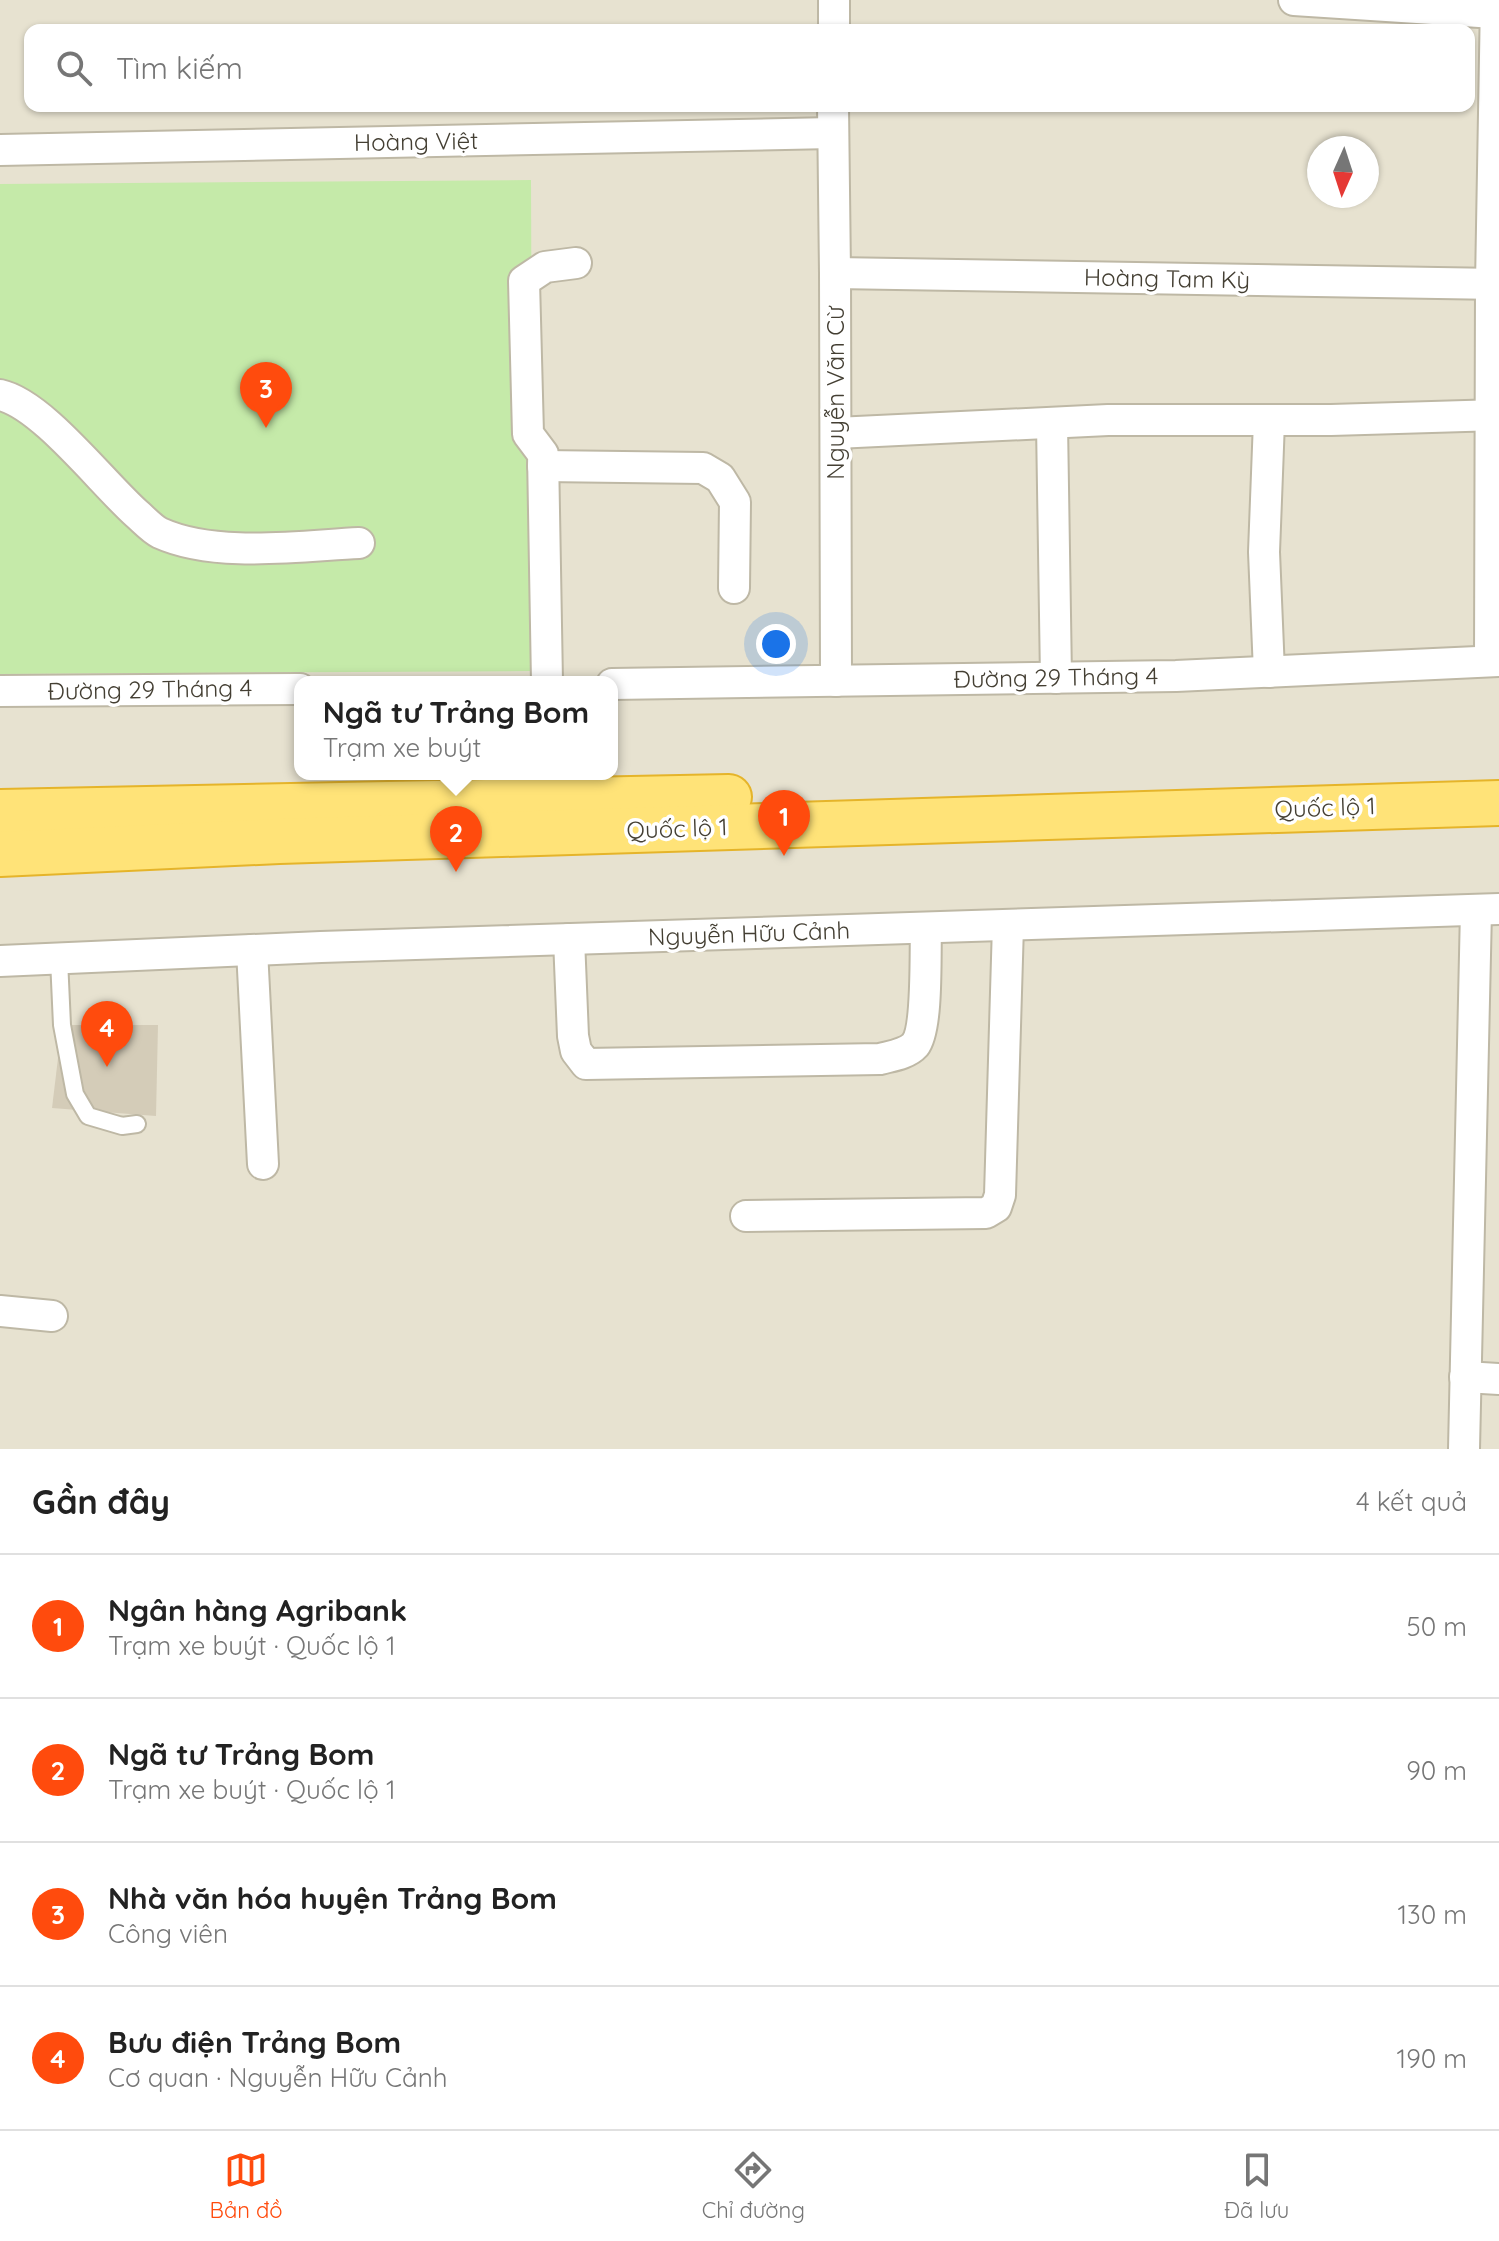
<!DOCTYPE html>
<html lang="vi">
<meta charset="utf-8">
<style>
:root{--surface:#fff;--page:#f2f2f2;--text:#222;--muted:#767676;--line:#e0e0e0;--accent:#ff4b0d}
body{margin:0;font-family:Quicksand,sans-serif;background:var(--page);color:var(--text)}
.compass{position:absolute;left:1307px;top:136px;width:72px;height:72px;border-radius:50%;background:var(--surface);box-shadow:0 2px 6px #0004;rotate:183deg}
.you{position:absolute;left:776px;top:644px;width:28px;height:28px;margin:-20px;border:6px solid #fff;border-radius:50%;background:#1a73e8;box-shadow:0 0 0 12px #1a73e833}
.badge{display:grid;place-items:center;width:52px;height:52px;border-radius:50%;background:var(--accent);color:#fff;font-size:26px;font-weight:700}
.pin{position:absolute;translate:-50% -66px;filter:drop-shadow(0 2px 4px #0008)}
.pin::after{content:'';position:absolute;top:42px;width:28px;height:24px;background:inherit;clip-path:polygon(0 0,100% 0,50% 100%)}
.popup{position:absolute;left:294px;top:676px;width:324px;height:104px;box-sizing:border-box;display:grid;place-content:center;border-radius:16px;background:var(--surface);filter:drop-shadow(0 2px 6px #0005);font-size:26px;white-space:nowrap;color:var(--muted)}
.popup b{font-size:30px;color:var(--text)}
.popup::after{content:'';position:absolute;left:50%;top:100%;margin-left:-16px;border:16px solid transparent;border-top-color:var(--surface)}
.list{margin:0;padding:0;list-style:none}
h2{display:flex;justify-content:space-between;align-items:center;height:104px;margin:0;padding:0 32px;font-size:34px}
h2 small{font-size:26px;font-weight:400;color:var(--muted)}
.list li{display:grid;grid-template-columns:52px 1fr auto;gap:24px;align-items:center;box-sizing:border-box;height:144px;padding:0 32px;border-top:2px solid var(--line)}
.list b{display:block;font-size:30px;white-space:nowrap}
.list p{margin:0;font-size:26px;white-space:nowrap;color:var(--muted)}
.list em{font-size:26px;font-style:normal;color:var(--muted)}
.icon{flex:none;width:44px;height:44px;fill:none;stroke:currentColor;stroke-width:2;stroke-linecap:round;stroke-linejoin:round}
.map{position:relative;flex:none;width:1499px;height:1449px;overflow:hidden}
.search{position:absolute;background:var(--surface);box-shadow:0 2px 6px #0004;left:24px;right:24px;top:24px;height:88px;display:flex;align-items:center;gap:20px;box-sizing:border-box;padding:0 28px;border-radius:16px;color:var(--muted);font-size:30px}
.sheet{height:680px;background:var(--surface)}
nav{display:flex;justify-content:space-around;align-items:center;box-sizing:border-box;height:112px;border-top:2px solid var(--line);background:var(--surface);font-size:22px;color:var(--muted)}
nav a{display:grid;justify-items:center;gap:4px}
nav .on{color:var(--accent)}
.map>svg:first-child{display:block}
.residential{fill:#e7e2d0;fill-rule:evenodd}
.green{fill:#c5eaa9}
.building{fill:#d4ccb8}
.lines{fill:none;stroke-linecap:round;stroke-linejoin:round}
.service-casing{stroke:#beb8a5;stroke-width:20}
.minor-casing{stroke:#beb8a5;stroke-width:34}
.trunk-casing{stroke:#e5b42a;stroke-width:48}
.service{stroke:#fff;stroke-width:16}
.minor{stroke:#fff;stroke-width:30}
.trunk{stroke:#ffe378;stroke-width:44}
.labels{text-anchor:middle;stroke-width:7;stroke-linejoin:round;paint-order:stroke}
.street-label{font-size:24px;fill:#443f33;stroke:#fff}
</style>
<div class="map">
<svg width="1499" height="1449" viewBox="0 0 1499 1449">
<rect width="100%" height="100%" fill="#f2efe3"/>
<!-- residential -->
<path class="residential" d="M0 0H1499V1449H0ZM30 30H1469V106H30ZM1319 148H1367V196H1319ZM300 682H612V774H300Z"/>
<!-- green -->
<polygon class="green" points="531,180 533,671 0,674 0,184"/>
<!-- building -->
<polygon class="building" points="62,1025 158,1025 156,1116 52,1108"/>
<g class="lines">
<!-- service casing -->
<g class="service-casing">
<polyline id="service" points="59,959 62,1025 75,1094 88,1116 122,1126 137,1124"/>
</g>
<!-- minor casing -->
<g class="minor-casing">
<g id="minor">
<polyline points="1294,0 1495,13"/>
<polyline points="834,30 834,0"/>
<polyline points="833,106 835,273 836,681"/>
<polyline points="0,150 832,133"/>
<polyline points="835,273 1499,284"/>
<path d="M0 395C42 404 102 483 137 514 144 520 152 529 160 533 215 558 299 546 359 543"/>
<polyline points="1269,421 1264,552 1269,672"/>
<polyline points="1052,424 1056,678"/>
<polyline points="836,433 1108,420 1331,420 1499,415"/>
<polyline points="543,466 703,468 720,478 735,502 734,588"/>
<polyline points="1490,661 1491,284 1496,0"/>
<polyline points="547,682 543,454 528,434 524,281 545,267 576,263"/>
<polyline points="612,684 1176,676 1499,661"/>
<polyline points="0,691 300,689"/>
<path d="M569 939 573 1036 576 1051 586 1064 880 1059C891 1056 907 1054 915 1045 928 1029 925 952 926 928"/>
<polyline points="252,950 263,1164"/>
<polyline points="0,961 321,947 1499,909"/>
<polyline points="746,1216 986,1213 996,1207 1000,1195 1008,925"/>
<polyline points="0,1311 52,1316"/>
<polyline points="1465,1377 1499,1379"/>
<polyline points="1464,1449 1476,910"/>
</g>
</g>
<!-- trunk casing -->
<g class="trunk-casing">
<g id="trunk">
<polyline points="0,812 729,797"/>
<polyline points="0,854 279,841 1499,803"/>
</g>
</g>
<!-- service -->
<use href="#service" class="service"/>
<!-- minor -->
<use href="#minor" class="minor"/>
<!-- trunk -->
<use href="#trunk" class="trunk"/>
</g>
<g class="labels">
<!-- street labels -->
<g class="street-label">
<text transform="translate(416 142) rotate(-1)" y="8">Hoàng Việt</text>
<text transform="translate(1167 279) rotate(1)" y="8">Hoàng Tam Kỳ</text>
<text transform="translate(836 393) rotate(-90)" y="8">Nguyễn Văn Cừ</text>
<text transform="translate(1056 678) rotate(-1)" y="8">Đường 29 Tháng 4</text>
<text transform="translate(150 690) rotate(-1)" y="8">Đường 29 Tháng 4</text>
<text transform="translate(1325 808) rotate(-2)" y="8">Quốc lộ 1</text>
<text transform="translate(677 829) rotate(-2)" y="8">Quốc lộ 1</text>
<text transform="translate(749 934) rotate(-2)" y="8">Nguyễn Hữu Cảnh</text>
</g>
</g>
</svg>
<svg class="compass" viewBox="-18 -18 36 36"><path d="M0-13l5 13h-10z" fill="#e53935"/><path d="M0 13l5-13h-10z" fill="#767676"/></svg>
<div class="you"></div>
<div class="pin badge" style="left:784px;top:856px">1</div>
<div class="pin badge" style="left:456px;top:872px">2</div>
<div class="popup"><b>Ngã tư Trảng Bom</b>Trạm xe buýt</div>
<div class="pin badge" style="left:266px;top:428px">3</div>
<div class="pin badge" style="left:107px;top:1067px">4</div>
<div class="search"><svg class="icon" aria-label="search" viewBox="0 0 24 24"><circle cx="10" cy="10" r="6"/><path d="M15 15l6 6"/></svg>Tìm kiếm</div>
</div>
<section class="sheet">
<h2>Gần đây<small>4 kết quả</small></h2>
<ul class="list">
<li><span class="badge">1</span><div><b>Ngân hàng Agribank</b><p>Trạm xe buýt · Quốc lộ 1</p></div><em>50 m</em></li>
<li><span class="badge">2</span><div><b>Ngã tư Trảng Bom</b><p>Trạm xe buýt · Quốc lộ 1</p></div><em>90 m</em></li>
<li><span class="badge">3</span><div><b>Nhà văn hóa huyện Trảng Bom</b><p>Công viên</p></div><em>130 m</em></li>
<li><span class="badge">4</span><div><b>Bưu điện Trảng Bom</b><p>Cơ quan · Nguyễn Hữu Cảnh</p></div><em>190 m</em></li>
</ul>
</section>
<nav>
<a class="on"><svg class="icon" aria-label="map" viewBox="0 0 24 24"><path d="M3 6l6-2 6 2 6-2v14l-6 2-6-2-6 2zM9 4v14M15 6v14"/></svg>Bản đồ</a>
<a><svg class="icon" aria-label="directions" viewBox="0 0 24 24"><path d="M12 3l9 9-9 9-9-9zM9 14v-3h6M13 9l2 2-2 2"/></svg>Chỉ đường</a>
<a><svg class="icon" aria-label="saved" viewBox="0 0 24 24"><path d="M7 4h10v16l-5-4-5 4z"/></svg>Đã lưu</a>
</nav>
